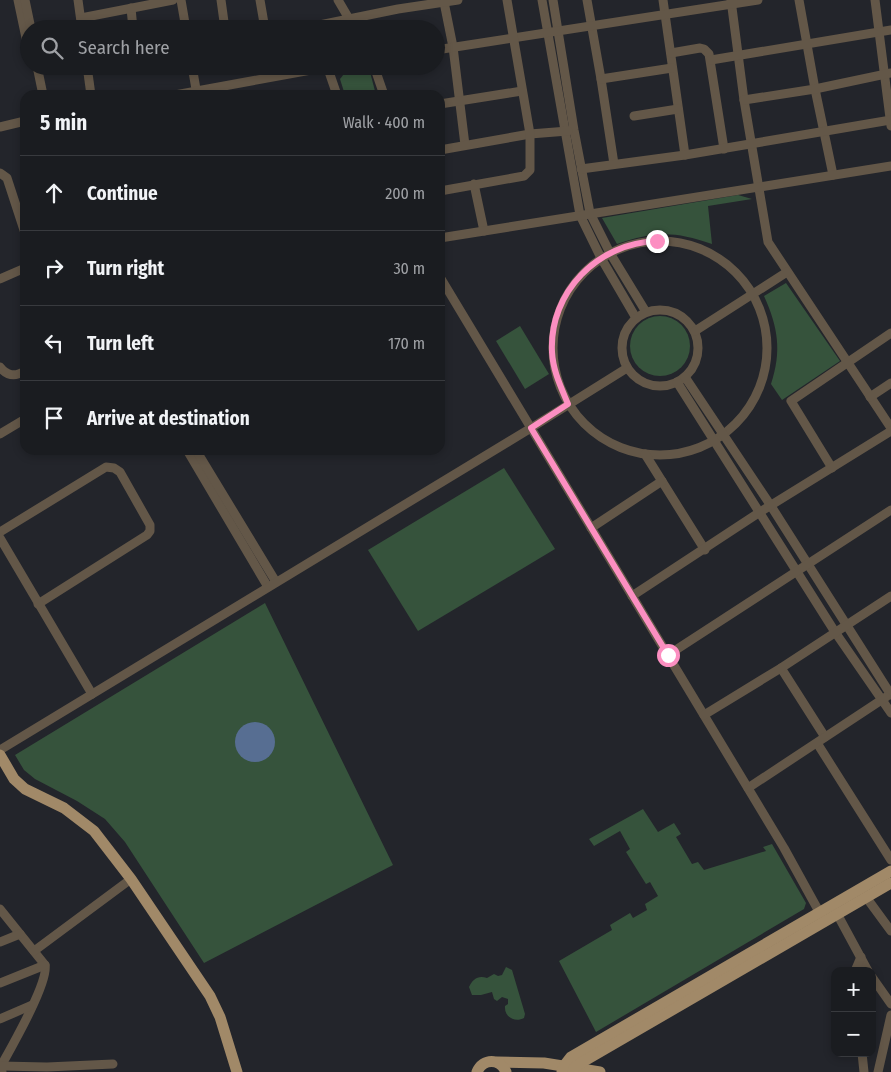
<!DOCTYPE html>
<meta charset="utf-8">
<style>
:root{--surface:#1a1c20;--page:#232529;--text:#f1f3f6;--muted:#9fa1a5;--line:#383a3e}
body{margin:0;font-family:"Fira Sans Condensed",sans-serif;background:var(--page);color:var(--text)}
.controls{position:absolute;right:15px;bottom:15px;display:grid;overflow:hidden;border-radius:10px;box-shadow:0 2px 8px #0003}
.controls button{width:45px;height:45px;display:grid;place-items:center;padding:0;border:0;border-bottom:1px solid var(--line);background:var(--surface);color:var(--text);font:25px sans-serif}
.stop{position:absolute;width:15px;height:15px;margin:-11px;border:4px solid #fc8fc1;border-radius:50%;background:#fff}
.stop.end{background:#fc8fc1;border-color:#fff;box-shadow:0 1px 5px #0008}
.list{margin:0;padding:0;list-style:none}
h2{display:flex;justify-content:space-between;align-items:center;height:65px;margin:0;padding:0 20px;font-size:21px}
h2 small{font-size:16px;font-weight:400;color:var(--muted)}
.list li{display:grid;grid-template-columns:32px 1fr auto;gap:15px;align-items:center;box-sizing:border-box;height:75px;padding:0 20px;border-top:1px solid var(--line)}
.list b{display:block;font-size:19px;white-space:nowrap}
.list em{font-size:16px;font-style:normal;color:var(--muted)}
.icon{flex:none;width:28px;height:28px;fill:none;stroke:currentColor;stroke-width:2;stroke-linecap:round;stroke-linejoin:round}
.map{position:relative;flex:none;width:891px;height:1072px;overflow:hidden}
.search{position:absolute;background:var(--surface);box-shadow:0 2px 8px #0003;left:20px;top:20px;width:425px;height:55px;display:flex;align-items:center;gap:12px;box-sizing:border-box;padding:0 18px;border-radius:28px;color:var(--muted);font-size:19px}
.panel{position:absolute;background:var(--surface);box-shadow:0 2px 8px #0003;left:20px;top:90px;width:425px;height:365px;border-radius:15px}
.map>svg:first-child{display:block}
.green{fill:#36533c}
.water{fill:#576e92}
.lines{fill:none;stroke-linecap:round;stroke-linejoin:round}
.minor{stroke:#635748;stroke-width:9}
.major{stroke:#a18968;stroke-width:11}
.route{stroke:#fc8fc1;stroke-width:6}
</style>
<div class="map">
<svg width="891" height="1072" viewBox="0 0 891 1072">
<rect width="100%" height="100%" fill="#23252b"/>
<!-- green -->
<g class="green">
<polygon points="356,67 369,68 376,95 345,95 340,79 348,69"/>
<path d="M738 195 752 199 708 206 712 244C674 231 655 231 617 244L602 218Z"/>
<path d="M786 283 840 361 782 400 771 384C782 351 778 327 764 296Z"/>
<circle cx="660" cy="346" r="30"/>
<polygon points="520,326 549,374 525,389 496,341"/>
<polygon points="504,468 555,549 418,631 368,550"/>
<polygon points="265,603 393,865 204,963 125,842 105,819 77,801 35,779 24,770 15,755"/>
<polygon points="643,809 658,832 674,823 681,834 676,837 692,864 698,862 704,870 766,851 763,847 772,844 806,903 804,909 596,1032 559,961 612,930 610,925 630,913 633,918 647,910 645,904 658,896 650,882 646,884 626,852 630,849 620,831 594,846 589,839"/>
<path d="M506 967 512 970 525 1014 524 1018C515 1023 504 1017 505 1006L508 1004V999L502 997 497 1001 494 999 492 992 481 995H472L469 987C473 979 478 975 487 978L494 974 498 976 502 975Z"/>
</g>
<!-- water -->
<circle class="water" cx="255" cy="742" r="20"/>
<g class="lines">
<!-- minor -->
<g class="minor">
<polyline points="18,0 29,52"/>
<polyline points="25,0 31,29"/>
<polyline points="78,0 82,29"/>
<polyline points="181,0 186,29"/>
<polyline points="221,0 225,29"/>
<polyline points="260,0 265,29"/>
<polyline points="338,0 355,29"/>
<polyline points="542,0 580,215 601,258 636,318"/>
<polyline points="553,0 574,130 590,213 610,253 646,312"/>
<polyline points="587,0 601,79 614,164"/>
<polyline points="663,0 685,155"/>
<polyline points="731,0 744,100 768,242 891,428"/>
<polyline points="799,0 815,89 833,175"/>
<polyline points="875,0 891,126"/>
<polyline points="444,2 453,47 465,145"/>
<polyline points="131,8 133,29"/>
<polyline points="81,18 173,0"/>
<polyline points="300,29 398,9 458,0"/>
<polyline points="436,50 758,0"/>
<polyline points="671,53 700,48 704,49 709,54 724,149"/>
<polyline points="711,60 891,30"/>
<polyline points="37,66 43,95"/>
<polyline points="87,66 91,95"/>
<polyline points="192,66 197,95"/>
<polyline points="327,66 337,95"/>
<polyline points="374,66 384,95"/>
<polyline points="601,79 672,68"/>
<polyline points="175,95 333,66"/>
<polyline points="744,100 815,89 891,73"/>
<polyline points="440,104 522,91"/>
<polyline points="634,116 678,109"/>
<polyline points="0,127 25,121"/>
<polyline points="440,150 530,134 568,131"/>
<polyline points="581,169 685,155 891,120"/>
<polyline points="0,173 7,178 25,233"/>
<polyline points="474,184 484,231"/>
<polyline points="440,191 524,176 530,170 530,134 507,0"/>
<polyline points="440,238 891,166"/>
<circle cx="660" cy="348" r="107"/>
<polyline points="440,277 784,848 822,917"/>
<polyline points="0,279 25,268"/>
<circle cx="660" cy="348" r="38"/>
<polyline points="695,331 787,272"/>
<path d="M0 367C7 376 15 377 25 371"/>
<polyline points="685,377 771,506 891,695"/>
<polyline points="677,382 835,632 891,713"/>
<polyline points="870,397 891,383"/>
<polyline points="0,434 25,419"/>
<polyline points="187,450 268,587"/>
<polyline points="196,450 276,582"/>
<polyline points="645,454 705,550"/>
<polyline points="832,468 791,401 891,333"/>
<polyline points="591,528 662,481"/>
<polyline points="0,532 106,467 114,468 120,472 150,525 150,531 147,535 38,604"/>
<polyline points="0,538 92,694"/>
<polyline points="632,596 760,512 891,431"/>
<polyline points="668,655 891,510"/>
<polyline points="781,668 825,737"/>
<polyline points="704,715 781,668 891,596"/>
<polyline points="817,743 891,860"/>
<polyline points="0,750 531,428 627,368"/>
<polyline points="748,788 886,697"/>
<polyline points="866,897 891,931"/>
<path d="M0 909 45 965C49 982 11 1048 1 1066L2 1072"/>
<polyline points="835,910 868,971"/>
<polyline points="0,942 20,934"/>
<polyline points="34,951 131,879"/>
<polyline points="855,971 861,957"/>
<polyline points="872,977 891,1004"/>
<polyline points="0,983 45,965"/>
<polyline points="0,1019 32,1005"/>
<polyline points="862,1053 864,1072"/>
<polyline points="0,1066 47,1067 113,1064"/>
<polyline points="878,1072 891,1015"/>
</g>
<!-- major -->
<g class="major">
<polyline points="0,755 14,779 25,789 64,808 94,831 131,879 210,996 220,1017 237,1072"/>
<polyline points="497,1062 544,1063 600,1072"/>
<path d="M477 1072C483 1058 500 1058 506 1072"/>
<polyline points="562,1072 564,1066 571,1057 891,871"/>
<polyline points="573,1072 574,1068 579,1064 891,883"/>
</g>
</g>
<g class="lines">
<!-- route -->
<path class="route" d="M657 241C598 243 549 292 552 352 553 371 561 387 568 404L531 428 668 655"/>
</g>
</svg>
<div class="controls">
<button>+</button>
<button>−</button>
</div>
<div class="stop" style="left:668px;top:655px"></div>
<div class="stop end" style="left:657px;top:241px"></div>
<div class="search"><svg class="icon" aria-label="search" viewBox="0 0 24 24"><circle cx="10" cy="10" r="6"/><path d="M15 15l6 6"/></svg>Search here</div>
<section class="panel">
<h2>5 min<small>Walk · 400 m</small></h2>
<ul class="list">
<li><svg class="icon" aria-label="ahead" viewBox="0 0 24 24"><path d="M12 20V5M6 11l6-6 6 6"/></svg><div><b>Continue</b></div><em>200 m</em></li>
<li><svg class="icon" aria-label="right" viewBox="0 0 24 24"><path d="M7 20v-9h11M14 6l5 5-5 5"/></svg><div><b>Turn right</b></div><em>30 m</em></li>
<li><svg class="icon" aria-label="left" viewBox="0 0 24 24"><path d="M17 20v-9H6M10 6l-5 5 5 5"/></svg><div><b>Turn left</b></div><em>170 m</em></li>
<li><svg class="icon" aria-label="arrive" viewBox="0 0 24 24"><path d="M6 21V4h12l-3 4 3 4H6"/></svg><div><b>Arrive at destination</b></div></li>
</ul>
</section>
</div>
